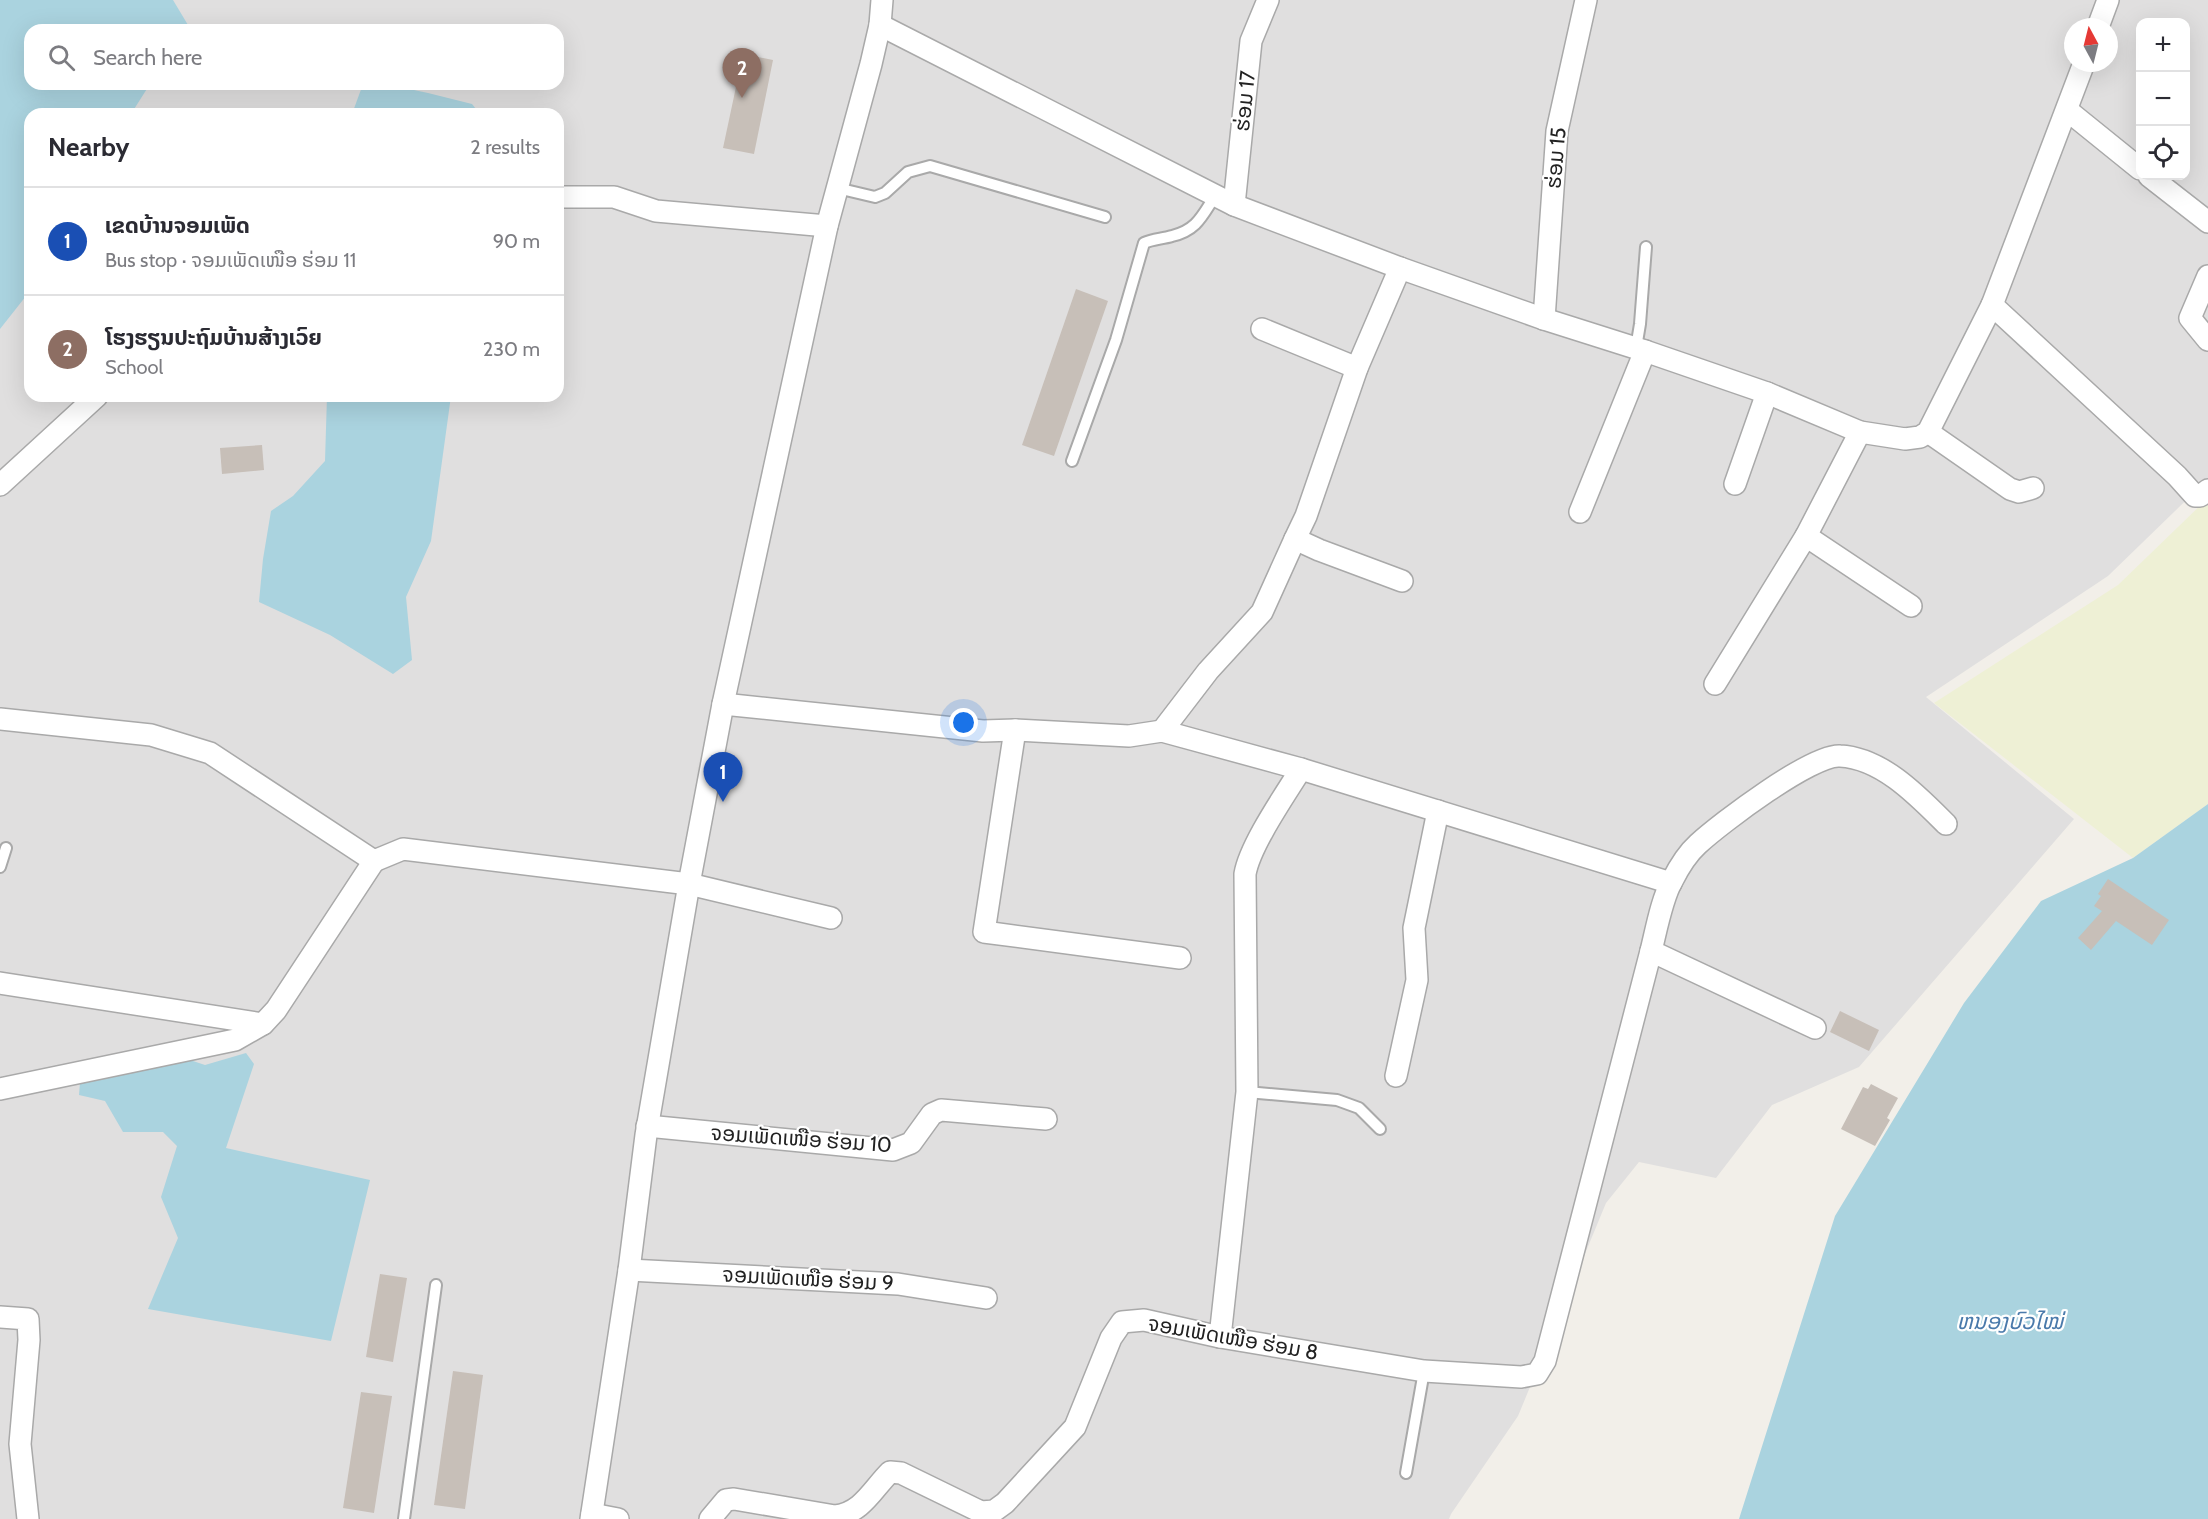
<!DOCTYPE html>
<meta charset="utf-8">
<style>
:root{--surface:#fff;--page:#f7f7f7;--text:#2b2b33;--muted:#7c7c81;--line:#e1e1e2;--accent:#d93025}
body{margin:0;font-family:Cabin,"Noto Sans Lao",sans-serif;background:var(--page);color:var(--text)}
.controls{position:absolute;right:18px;top:18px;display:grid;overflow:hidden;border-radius:12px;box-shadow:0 6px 24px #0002}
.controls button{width:54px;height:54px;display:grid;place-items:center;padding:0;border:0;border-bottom:2px solid var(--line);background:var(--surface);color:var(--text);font:30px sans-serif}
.compass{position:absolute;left:2064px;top:18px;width:54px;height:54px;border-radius:50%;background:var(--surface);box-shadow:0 6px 24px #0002;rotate:353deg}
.you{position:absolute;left:964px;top:723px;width:21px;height:21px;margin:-15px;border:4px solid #fff;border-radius:50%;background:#1a73e8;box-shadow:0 0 0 9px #1a73e833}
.badge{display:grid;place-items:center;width:39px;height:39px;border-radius:50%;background:var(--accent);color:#fff;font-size:20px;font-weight:700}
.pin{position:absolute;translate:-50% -50px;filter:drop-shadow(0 2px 3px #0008)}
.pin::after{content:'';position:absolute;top:32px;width:21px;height:18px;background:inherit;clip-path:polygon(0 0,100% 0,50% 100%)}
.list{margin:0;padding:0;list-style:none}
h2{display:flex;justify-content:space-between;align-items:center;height:78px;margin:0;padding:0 24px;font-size:26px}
h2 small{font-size:20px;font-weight:400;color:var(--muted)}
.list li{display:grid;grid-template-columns:39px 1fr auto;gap:18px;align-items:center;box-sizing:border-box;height:108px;padding:0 24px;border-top:2px solid var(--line)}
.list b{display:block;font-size:22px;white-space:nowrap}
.list p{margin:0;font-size:20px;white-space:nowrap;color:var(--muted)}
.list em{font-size:20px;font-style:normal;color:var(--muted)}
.icon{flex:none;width:33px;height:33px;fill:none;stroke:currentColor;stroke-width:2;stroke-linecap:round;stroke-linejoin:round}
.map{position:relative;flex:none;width:2208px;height:1519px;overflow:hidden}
.search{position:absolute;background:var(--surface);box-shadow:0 6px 24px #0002;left:24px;top:24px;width:540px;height:66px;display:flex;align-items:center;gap:15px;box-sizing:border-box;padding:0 21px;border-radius:18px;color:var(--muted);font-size:22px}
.panel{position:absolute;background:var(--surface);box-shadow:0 6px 24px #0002;left:24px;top:108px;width:540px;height:294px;border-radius:18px}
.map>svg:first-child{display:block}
.residential{fill:#e0dfdf;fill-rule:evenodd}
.farmland{fill:#eef0d5}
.water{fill:#aad3df}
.building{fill:#c7bfb8}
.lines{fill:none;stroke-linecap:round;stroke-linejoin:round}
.service-casing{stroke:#a9a9a9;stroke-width:14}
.minor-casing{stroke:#a9a9a9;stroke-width:24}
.service{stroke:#fff;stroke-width:10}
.minor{stroke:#fff;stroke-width:21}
.labels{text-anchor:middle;stroke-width:4.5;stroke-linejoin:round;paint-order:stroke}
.street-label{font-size:21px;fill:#222;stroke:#fff}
.water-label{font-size:22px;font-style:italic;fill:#4a7aab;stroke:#fff}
</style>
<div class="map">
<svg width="2208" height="1519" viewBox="0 0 2208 1519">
<rect width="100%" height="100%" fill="#f2efe9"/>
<!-- residential -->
<path class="residential" d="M0 0H2208V479L2108 576 1926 697 2074 819 1859 1067 1772 1105 1716 1178 1639 1162 1606 1203 1518 1416 1451 1514 1449 1519H0ZM2140 22H2186V176H2140ZM2073 27H2109V63H2073ZM30 30H558V84H30ZM30 114H558V396H30Z"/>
<!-- farmland -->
<polygon class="farmland" points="2208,498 2208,804 2133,858 1934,703 2118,585"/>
<!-- water -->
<g class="water">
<polygon points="0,0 173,0 191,30 30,30 30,84 150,84 131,114 30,114 30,291 0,329"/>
<polygon points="363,84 386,84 428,93 472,104 480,114 352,114"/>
<polygon points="327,396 451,396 431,541 406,597 412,660 393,674 330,635 259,602 263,559 271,511 293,496 325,461"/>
<polygon points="2208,804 2208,1519 1739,1519 1835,1216 1964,1003 2041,901 2133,858"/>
<polygon points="246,1053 254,1064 226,1148 370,1180 331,1341 148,1309 178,1238 161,1197 177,1146 163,1132 123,1132 105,1101 79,1095 81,1070 178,1056 205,1065"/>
</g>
<!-- building -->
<g class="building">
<polygon points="743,54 773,60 754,154 723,148"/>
<polygon points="1076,289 1108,301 1054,456 1022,445"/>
<polygon points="262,445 264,470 222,474 220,448"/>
<polygon points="2108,879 2169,920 2152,945 2116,921 2091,950 2078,938 2102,911 2094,906 2101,896 2098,894"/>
<polygon points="1840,1011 1879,1030 1869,1051 1830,1032"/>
<polygon points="1871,1084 1898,1098 1887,1118 1890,1120 1875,1146 1841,1129 1863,1087 1868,1089"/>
<polygon points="380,1274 407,1278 393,1362 366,1357"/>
<polygon points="453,1371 483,1375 465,1509 434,1505"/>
<polygon points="361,1392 392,1396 374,1513 343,1508"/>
</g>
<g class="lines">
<!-- service casing -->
<g class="service-casing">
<g id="service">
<polyline points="837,188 875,197 885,193 908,172 930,166 1105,217"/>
<polyline points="1636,348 1640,324 1646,247"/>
<path d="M1072 461 1116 340 1144 243C1153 239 1162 239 1172 236 1197 230 1202 216 1215 196"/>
<polyline points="0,867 6,848"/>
<polyline points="1247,1092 1337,1100 1359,1108 1380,1129"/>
<polyline points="1406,1473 1424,1371"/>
<polyline points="404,1519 436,1285"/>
</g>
</g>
<!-- minor casing -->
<g class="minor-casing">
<g id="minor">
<polyline points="880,25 1234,205 1400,268 1544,319 1645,351 1767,393 1860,432 1905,439 1920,437 1928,432 1992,305 2084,63"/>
<polyline points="2098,27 2108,0"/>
<polyline points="2067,110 2140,169"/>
<polyline points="2149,176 2208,222"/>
<polyline points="558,197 614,197 656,211 827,226"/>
<polyline points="1234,205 1251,41 1268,0"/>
<polyline points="1400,268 1357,368 1306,516 1295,539 1319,550 1402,581"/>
<polyline points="2208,276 2190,318 2208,340"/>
<polyline points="1992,305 2177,476 2195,496 2200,496 2208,490"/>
<polyline points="1544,319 1557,131 1586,0"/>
<polyline points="1262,329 1357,368"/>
<polyline points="1928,432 2010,489 2019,492 2033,488"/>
<polyline points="1735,484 1767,393"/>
<polyline points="0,485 97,396"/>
<polyline points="1580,512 1645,351"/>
<polyline points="1806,536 1911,606"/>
<polyline points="1715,684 1806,536 1860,432"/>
<polyline points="723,704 983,731 1015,730 1129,736 1162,731 1301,769 1671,883"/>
<polyline points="0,719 151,735 210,753 374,861 403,849 689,884 831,918"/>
<polyline points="1015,730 984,932 1180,958"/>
<polyline points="1162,731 1208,671 1262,612 1295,539"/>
<polyline points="0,983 263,1024"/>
<path d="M1815 1028 1651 951C1656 931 1662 898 1672 881 1678 869 1688 853 1698 844 1721 823 1812 754 1840 756 1882 758 1918 796 1946 824"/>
<polyline points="1396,1076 1417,980 1414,928 1438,811"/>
<polyline points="0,1089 235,1040 263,1024 276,1010 374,861"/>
<polyline points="647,1126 893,1150 911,1143 932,1114 941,1110 1046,1119"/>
<polyline points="629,1270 898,1284 986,1298"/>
<polyline points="0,1317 28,1319 29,1340 20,1444 28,1519"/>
<path d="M1220 1337 1247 1092 1245 874C1250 845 1285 795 1301 769"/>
<polyline points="592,1514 618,1519"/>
<polyline points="591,1519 629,1270 646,1135 689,884 723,704 827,226 871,64 880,25 882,0"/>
<path d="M710 1519 726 1500 734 1499 835 1516C862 1513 872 1490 890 1472L901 1473 981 1512 994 1511 1005 1503 1075 1427 1111 1338 1122 1322 1144 1320 1220 1337 1424 1371 1521 1377 1537 1374 1545 1361 1651 951"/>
</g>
</g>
<!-- service -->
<use href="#service" class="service"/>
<!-- minor -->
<use href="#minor" class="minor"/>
</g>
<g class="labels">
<!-- street labels -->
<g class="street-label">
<text transform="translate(1245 101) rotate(-84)" y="7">ຮ່ອມ 17</text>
<text transform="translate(1556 158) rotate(-85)" y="7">ຮ່ອມ 15</text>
<text transform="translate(801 1139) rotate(4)" y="7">ຈອມເພັດເໜືອ ຮ່ອມ 10</text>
<text transform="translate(808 1279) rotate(3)" y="7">ຈອມເພັດເໜືອ ຮ່ອມ 9</text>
<text transform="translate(1233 1338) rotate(10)" y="7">ຈອມເພັດເໜືອ ຮ່ອມ 8</text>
</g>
<!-- water labels -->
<g class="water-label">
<text x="2010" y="1329">ຫນອງບົວໄໝ່</text>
</g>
</g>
</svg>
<div class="controls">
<button>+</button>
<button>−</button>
<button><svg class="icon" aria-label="locate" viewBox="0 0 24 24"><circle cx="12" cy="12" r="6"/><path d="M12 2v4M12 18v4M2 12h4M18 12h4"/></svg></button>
</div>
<svg class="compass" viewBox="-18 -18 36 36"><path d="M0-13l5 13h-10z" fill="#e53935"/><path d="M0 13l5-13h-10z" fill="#7c7c81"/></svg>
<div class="you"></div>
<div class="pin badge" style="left:723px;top:802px;background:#1a4fb4">1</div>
<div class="pin badge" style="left:742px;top:98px;background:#8d6e63">2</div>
<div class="search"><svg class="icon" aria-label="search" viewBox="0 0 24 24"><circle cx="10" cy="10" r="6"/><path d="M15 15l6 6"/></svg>Search here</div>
<section class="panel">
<h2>Nearby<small>2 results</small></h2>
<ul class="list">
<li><span class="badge" style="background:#1a4fb4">1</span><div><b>ເຂດບ້ານຈອມເພັດ</b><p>Bus stop · ຈອມເພັດເໜືອ ຮ່ອມ 11</p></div><em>90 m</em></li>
<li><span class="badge" style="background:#8d6e63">2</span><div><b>ໂຮງຮຽນປະຖົມບ້ານສ້າງເວົຍ</b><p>School</p></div><em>230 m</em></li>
</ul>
</section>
</div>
